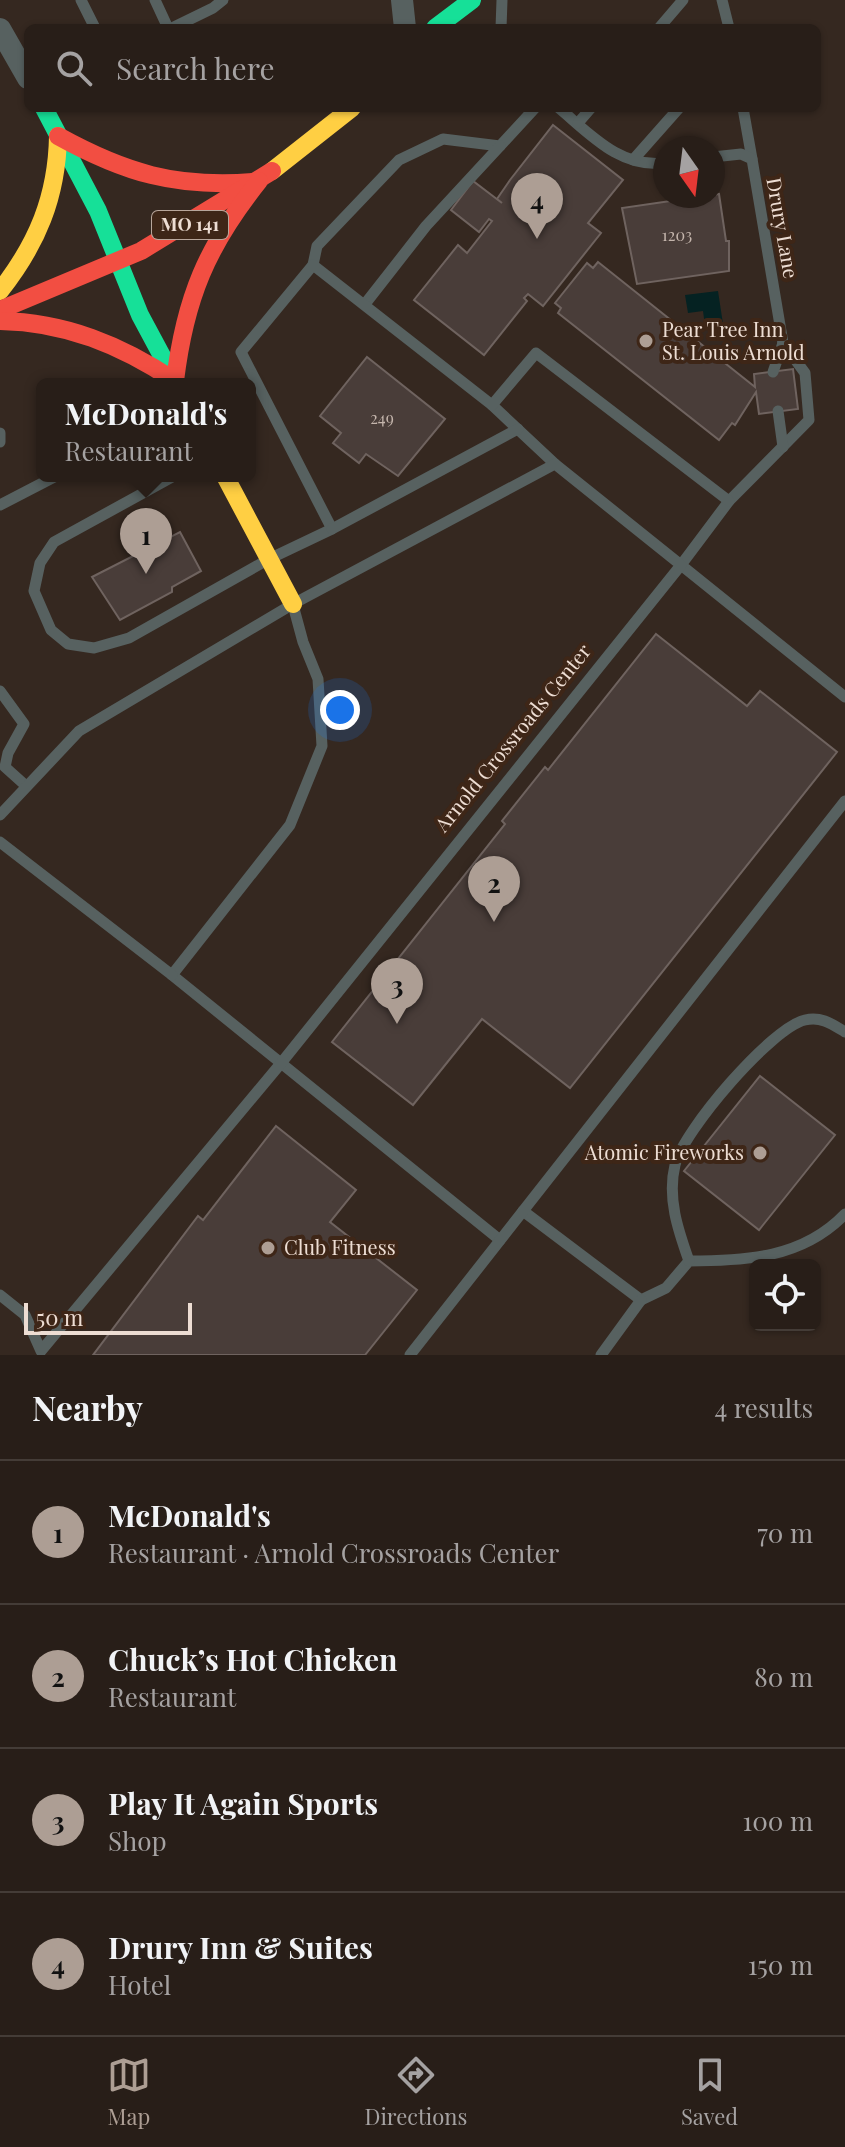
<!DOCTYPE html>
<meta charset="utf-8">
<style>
:root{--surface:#281e18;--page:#342b25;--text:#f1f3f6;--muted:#a5a2a2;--line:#443c37;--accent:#ad9e94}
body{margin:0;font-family:"Playfair Display",serif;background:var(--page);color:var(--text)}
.controls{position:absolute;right:24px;bottom:24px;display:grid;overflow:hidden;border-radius:12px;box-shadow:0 2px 6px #0004}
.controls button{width:72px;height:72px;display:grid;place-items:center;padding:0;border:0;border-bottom:2px solid var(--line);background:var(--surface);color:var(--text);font:40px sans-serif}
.compass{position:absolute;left:653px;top:136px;width:72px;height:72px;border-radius:50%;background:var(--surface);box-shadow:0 2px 6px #0004;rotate:166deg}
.scale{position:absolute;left:24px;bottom:20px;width:168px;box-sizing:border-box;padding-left:8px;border:4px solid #edddd3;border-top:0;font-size:22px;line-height:28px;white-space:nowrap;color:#edddd3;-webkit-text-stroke:6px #3e2617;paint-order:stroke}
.you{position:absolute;left:340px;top:710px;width:28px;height:28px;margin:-20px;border:6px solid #fff;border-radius:50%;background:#1a73e8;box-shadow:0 0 0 12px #1a73e833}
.badge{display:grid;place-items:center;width:52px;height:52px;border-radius:50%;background:var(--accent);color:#111;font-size:26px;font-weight:700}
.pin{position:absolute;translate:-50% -66px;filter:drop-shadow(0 2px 4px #0008)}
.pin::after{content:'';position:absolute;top:42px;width:28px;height:24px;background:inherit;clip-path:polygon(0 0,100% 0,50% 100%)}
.popup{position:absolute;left:36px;top:378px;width:220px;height:104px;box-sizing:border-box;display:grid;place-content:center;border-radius:12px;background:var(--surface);filter:drop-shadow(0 2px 6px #0005);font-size:26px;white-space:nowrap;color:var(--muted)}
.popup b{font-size:30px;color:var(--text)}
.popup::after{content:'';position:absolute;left:50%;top:100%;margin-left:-16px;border:16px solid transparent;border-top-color:var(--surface)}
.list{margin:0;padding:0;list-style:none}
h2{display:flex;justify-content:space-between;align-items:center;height:104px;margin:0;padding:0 32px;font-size:34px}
h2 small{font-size:26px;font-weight:400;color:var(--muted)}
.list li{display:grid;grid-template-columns:52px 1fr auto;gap:24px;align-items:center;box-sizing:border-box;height:144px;padding:0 32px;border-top:2px solid var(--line)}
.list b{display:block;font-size:30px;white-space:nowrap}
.list p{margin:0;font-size:26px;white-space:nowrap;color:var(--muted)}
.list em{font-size:26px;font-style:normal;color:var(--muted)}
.icon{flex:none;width:44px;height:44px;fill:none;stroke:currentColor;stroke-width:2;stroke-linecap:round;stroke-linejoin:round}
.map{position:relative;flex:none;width:845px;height:1355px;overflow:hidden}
.search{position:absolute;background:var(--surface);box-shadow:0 2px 6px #0004;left:24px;right:24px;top:24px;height:88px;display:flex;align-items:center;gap:20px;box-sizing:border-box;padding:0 28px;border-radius:12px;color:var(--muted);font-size:30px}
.sheet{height:680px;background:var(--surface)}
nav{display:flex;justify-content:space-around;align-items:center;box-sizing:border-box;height:112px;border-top:2px solid var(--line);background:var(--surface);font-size:22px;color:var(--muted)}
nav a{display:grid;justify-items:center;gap:4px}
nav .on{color:var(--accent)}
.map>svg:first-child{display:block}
.water{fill:#052222}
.building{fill:#493d39;stroke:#6f635f;stroke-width:2}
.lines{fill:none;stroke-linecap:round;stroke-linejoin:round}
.lane{stroke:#576160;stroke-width:11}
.street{stroke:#576160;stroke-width:22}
.fast{stroke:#16e098;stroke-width:18}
.slow{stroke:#ffcf43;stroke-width:18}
.jam{stroke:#f24e42;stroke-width:18}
.poi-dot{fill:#ad9e94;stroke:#3e2617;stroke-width:3}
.labels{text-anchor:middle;stroke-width:8;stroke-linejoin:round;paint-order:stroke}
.number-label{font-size:16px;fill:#c4b5ac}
.shield{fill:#3e2617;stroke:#b8a69b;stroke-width:2}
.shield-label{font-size:18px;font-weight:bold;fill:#edddd3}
.street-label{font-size:20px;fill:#edddd3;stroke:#3e2617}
.poi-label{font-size:20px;fill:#edddd3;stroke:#3e2617;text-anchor:start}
</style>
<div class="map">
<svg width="845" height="1355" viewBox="0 0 845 1355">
<rect width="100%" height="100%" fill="#352820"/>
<!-- water -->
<polygon class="water" points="718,291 723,324 705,326 703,311 688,313 685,295"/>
<!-- building -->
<g class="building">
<polygon points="553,125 623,180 588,223 601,233 543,306 528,294 524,298 527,301 484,355 414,300 458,245 467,253 492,221 489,219 479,232 451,210 473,181 502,203 497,199 510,180"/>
<polygon points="719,194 726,241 729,241 729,271 637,284 622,208"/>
<polygon points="598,262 755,387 754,374 793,369 798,409 759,414 756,392 735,425 732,423 719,440 558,313 561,308 555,303 587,263 593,268"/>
<polygon points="367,357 445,419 398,476 366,454 359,463 333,443 341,433 320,416"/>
<polygon points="180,532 201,571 172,587 172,592 120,620 92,577"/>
<polygon points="656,634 747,706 760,691 837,752 570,1088 482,1019 413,1105 332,1042 505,824 502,821 545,767 548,770"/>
<polygon points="760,1076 835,1135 759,1230 684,1171"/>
<polygon points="276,1126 356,1190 330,1222 417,1290 365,1355 93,1355 198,1216 203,1220"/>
</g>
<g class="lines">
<!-- lane -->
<g class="lane">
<polyline points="81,0 95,28"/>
<polyline points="155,0 168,28"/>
<polyline points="722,0 729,28"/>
<polyline points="172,28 213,8 223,0"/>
<polyline points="501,28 502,0"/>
<polyline points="659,28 683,0"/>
<path d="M559 108C591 135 620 168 665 163"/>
<polyline points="743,108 752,159"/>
<polyline points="578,123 591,108"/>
<polyline points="713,157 741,154 752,159 783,343"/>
<polyline points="633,160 679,108"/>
<polyline points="313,265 317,246 399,160 443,139 500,146 535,108"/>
<polyline points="365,304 426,226 500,146"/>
<polyline points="783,343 805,373 809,420 729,501 681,565 845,697"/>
<polyline points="773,372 783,343"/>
<polyline points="492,405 555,464"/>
<polyline points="778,411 783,447"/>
<polyline points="0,433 0,442"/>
<polyline points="174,476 54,542 40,563 34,591 51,630 68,644 94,648 129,638 269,559 332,529 241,352 313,265 492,405 536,353 729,501"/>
<polyline points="0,505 56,476"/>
<polyline points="332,529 518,429"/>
<polyline points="293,605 303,642 318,679 322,746 290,825 172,975 500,1240"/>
<polyline points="0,691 24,724 8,753 5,767 25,785"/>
<polyline points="0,815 79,731 293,604 555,464 681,565 282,1062 41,1351 25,1315 0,1295"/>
<polyline points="0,842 172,975"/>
<path d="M523 1211 641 1300 666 1288 689 1261C746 1261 803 1258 845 1214"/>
<path d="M689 1261C678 1230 667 1198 675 1165 683 1131 771 1028 805 1020 821 1016 832 1024 845 1032"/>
<polyline points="410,1355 845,801"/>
<polyline points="601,1355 641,1300"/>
</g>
<!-- street -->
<g class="street">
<polyline points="402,0 405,28"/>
<polyline points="0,29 28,78"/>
</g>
<!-- fast -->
<g class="fast">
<polyline points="435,28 472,0"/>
<polyline points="44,108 98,211 140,315 177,384"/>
</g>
<!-- slow -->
<g class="slow">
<polyline points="272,171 352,108"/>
<path d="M0 291C37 244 57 197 58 136"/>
<polyline points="225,476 293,604"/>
</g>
<!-- jam -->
<g class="jam">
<path d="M58 136C125 173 176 188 253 182"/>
<polyline points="0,310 141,251 272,171"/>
<path d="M0 321C65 322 121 345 175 381 185 298 207 246 259 181"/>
</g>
</g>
<!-- markers -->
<g class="poi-dot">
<circle cx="646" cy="341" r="8"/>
<circle cx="760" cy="1153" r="8"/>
<circle cx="268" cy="1248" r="8"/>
</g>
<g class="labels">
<!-- number labels -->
<g class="number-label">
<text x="677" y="241">1203</text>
<text x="382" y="424">249</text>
</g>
<!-- shield labels -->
<rect class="shield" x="152" y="211" width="76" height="28" rx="6"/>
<g class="shield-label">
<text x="190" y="231">MO 141</text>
</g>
<!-- street labels -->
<g class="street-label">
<text transform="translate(782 228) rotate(80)" y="7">Drury Lane</text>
<text transform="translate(513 738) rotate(-51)" y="7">Arnold Crossroads Center</text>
</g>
<!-- poi labels -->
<g class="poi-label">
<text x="662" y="337">Pear Tree Inn<tspan x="662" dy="23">St. Louis Arnold</tspan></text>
<text x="744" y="1160" text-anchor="end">Atomic Fireworks</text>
<text x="284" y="1255">Club Fitness</text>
</g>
</g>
</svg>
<div class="controls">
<button><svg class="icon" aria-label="locate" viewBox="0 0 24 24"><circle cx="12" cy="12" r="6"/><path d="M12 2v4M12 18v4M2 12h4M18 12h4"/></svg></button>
</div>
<svg class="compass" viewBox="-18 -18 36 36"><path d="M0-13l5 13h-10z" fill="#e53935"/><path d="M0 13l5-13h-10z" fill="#a5a2a2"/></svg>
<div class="scale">50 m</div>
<div class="you"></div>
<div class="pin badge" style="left:146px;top:574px">1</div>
<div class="popup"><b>McDonald's</b>Restaurant</div>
<div class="pin badge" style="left:494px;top:922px">2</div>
<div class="pin badge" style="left:397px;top:1024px">3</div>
<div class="pin badge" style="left:537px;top:239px">4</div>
<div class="search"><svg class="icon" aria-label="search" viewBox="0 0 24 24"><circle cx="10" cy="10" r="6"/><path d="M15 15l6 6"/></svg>Search here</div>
</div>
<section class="sheet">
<h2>Nearby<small>4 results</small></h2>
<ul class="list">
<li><span class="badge">1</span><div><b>McDonald's</b><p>Restaurant · Arnold Crossroads Center</p></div><em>70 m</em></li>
<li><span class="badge">2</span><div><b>Chuck’s Hot Chicken</b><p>Restaurant</p></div><em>80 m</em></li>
<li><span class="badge">3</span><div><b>Play It Again Sports</b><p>Shop</p></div><em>100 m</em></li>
<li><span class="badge">4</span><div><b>Drury Inn &amp; Suites</b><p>Hotel</p></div><em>150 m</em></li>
</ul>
</section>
<nav>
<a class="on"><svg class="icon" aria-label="map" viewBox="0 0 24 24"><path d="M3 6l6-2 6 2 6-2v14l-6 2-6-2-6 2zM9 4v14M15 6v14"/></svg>Map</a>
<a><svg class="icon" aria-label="directions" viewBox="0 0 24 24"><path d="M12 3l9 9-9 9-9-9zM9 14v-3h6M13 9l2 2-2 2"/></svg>Directions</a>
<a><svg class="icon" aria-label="saved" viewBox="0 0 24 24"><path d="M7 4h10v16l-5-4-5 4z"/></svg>Saved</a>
</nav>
